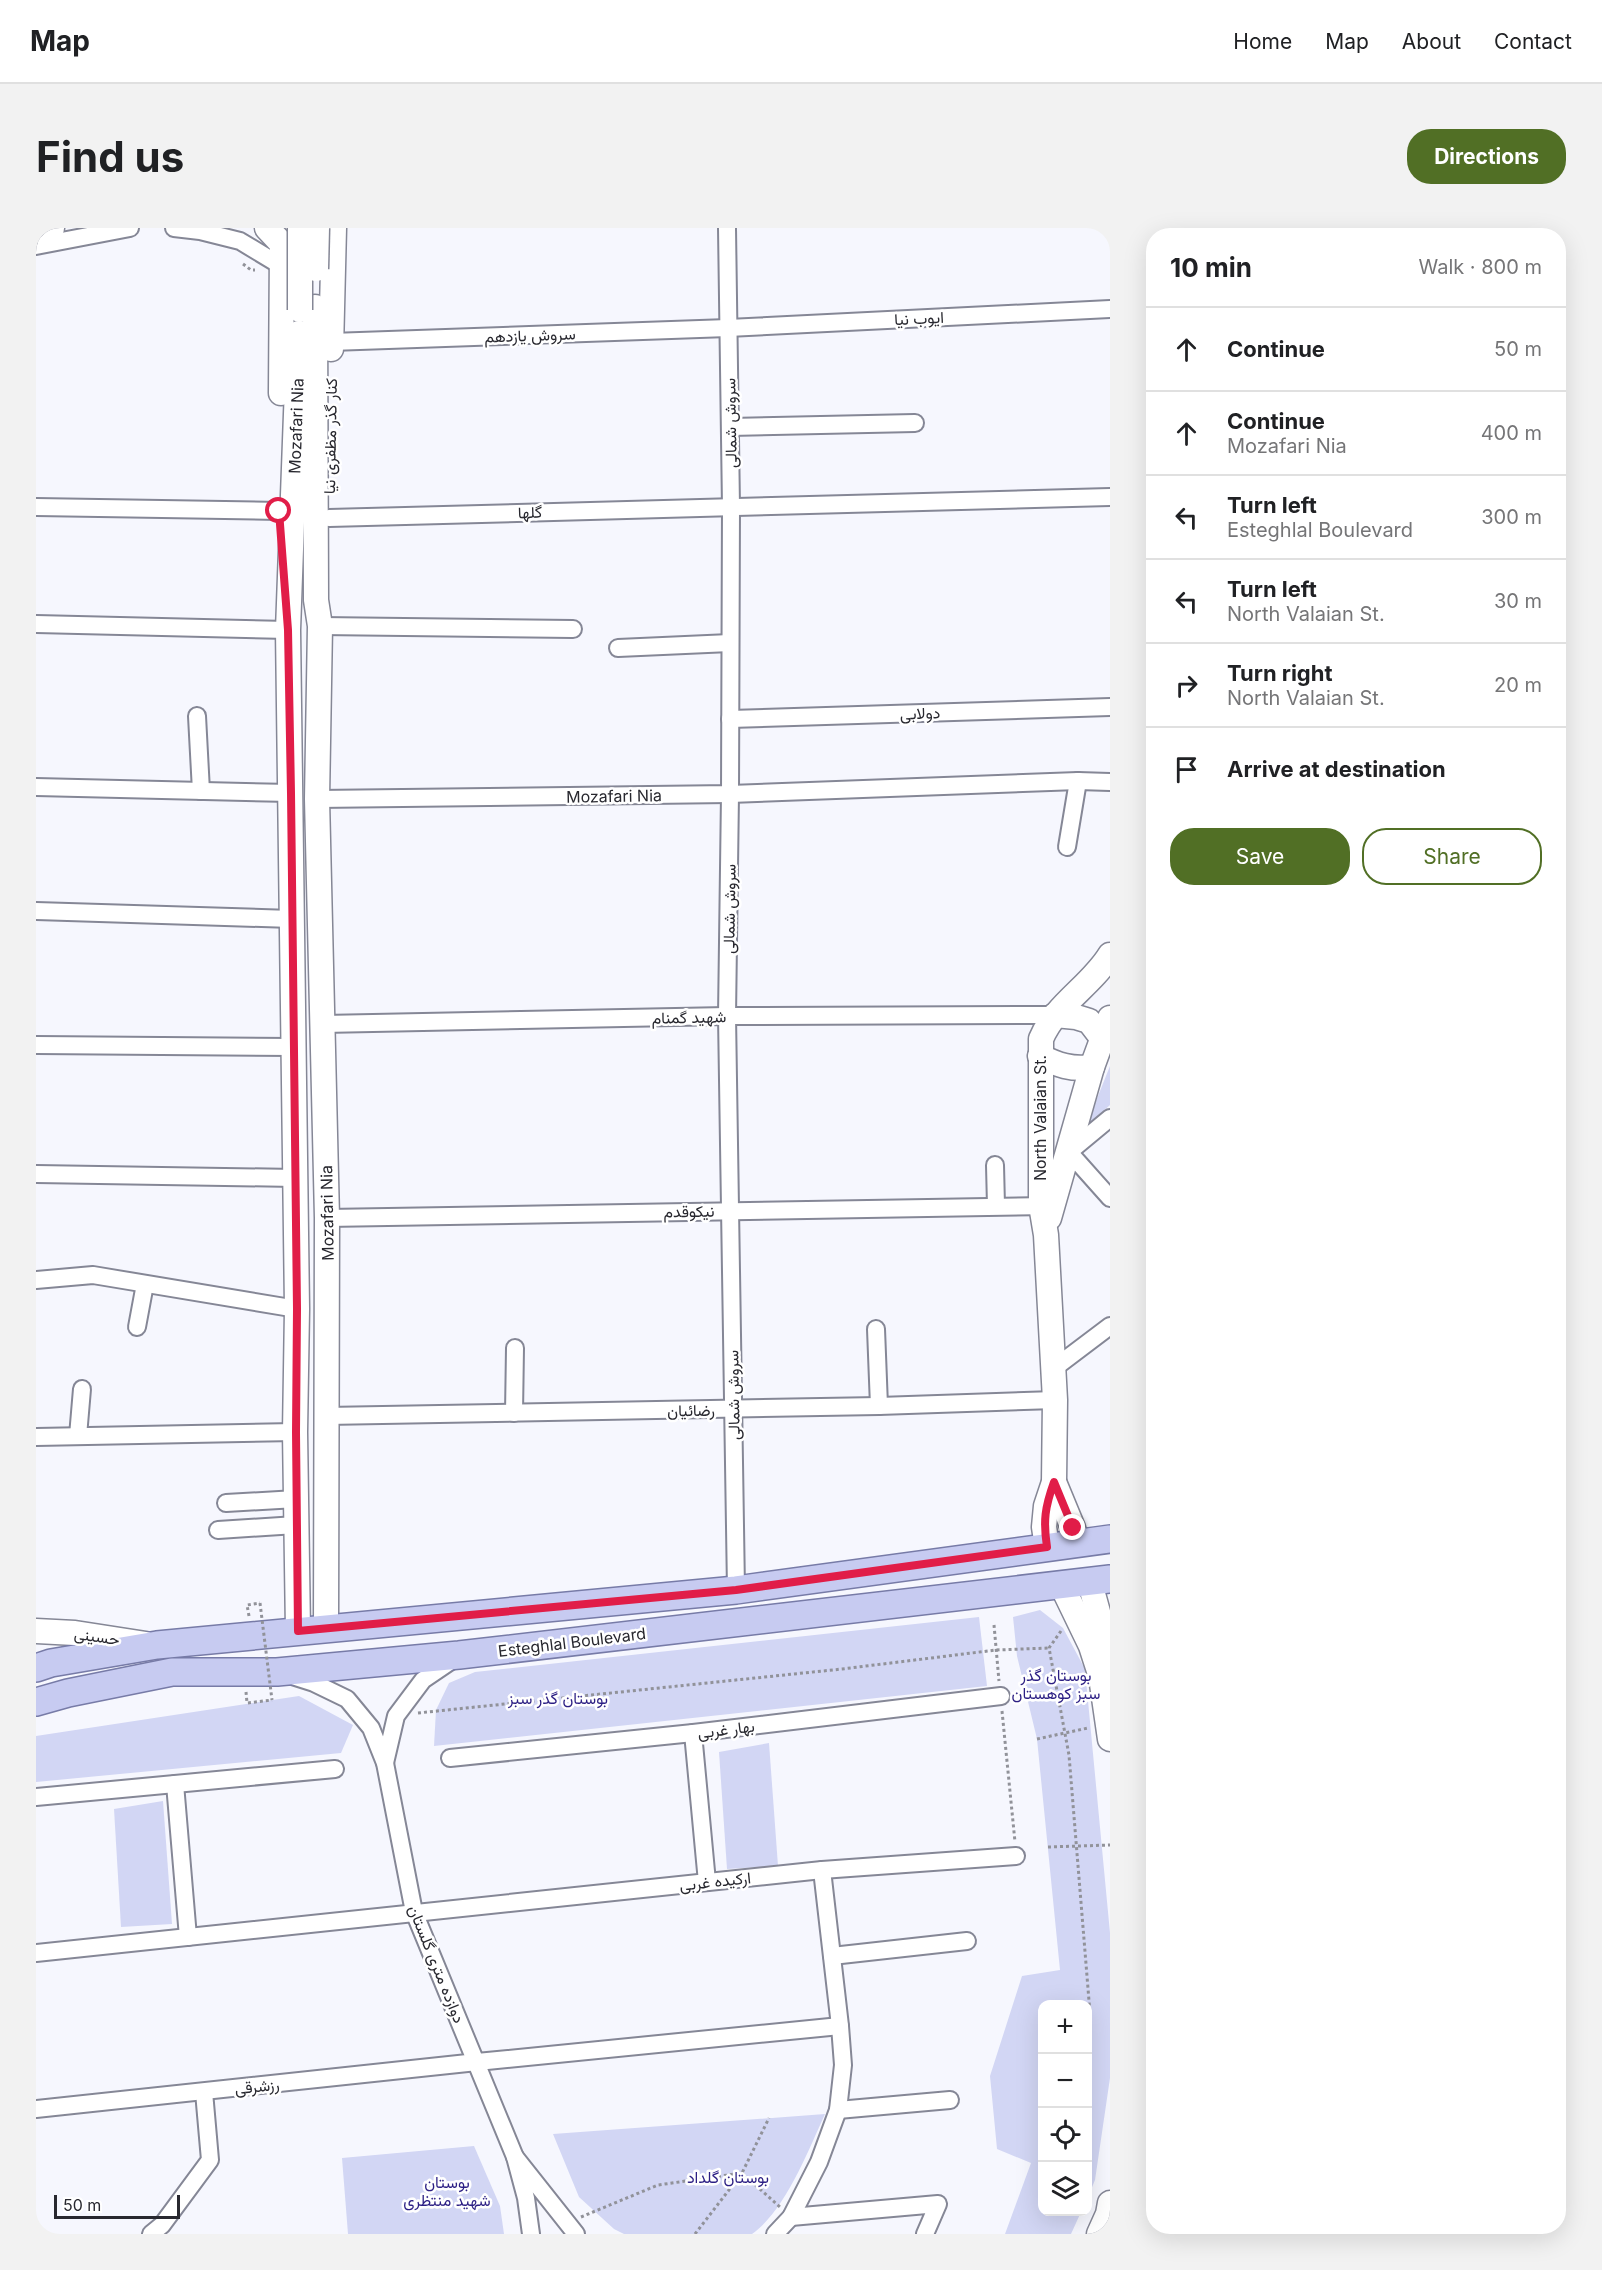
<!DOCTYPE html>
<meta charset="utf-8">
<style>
:root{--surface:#fff;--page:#f2f2f2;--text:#202124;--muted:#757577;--line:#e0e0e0;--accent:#516f25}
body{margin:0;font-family:Inter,Vazirmatn,sans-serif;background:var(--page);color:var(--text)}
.controls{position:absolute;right:18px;bottom:18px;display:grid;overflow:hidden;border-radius:12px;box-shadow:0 6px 24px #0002}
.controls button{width:54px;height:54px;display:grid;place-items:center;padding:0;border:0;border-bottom:2px solid var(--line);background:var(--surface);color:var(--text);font:30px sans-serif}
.scale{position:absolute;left:18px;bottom:15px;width:126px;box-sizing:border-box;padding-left:6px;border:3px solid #28282f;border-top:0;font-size:16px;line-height:21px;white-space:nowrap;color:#28282f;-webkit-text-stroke:4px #fff;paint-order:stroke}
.stop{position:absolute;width:18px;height:18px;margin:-14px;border:4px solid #e11d48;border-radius:50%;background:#fff}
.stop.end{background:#e11d48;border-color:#fff;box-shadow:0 2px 6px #0008}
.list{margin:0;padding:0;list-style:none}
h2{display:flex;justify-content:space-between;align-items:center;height:78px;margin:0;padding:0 24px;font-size:26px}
h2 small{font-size:20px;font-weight:400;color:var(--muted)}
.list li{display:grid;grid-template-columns:39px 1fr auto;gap:18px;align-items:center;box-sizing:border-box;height:84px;padding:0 24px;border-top:2px solid var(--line)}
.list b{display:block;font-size:22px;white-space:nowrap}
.list p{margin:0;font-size:20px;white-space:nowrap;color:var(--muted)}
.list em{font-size:20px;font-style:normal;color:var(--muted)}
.actions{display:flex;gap:12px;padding:18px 24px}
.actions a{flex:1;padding:14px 0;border:2px solid var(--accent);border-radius:24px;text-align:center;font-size:21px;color:var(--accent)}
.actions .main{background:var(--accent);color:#fff}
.icon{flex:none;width:33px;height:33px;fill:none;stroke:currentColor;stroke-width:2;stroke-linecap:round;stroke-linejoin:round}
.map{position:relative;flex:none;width:1074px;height:2006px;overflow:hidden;border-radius:24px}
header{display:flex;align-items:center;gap:36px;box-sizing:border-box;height:84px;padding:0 30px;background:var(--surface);border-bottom:2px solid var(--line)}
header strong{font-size:28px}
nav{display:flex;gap:33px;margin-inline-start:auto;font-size:21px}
.intro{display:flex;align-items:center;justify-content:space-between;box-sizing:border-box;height:144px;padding:0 36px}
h1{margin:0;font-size:42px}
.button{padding:15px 27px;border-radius:24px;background:var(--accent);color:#fff;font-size:21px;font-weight:700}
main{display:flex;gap:36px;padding:0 36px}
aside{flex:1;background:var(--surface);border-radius:24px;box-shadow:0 6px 24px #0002}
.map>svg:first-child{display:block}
.green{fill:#d2d6f4}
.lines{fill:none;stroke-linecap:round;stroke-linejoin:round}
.street-casing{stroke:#858796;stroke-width:20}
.secondary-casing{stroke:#858796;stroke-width:27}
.primary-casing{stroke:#777ba7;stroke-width:30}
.path{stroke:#919299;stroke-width:3;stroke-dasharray:3 3;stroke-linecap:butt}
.street{stroke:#fff;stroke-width:16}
.secondary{stroke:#fff;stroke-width:24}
.primary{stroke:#c7cbf1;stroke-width:27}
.secondary-bridge-casing{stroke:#858796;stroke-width:27;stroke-linecap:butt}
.path-bridge{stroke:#919299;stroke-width:3;stroke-dasharray:3 3;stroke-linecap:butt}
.secondary-bridge{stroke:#fff;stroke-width:24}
.route{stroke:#e11d48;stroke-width:8}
.labels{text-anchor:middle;stroke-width:5;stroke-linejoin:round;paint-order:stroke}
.street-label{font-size:16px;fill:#28282f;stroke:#fff}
.park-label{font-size:16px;fill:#2c1f84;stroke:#fff}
</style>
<header>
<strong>Map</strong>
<nav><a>Home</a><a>Map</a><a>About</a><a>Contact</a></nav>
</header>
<div class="intro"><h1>Find us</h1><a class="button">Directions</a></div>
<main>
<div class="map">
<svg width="1074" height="2006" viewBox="0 0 1074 2006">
<rect width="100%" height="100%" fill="#f6f7fe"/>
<!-- green -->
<g class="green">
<polygon points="1074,838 1074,877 1050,898"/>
<polygon points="1004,1382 1027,1400 1049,1441 1074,1705 1074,1850 1059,1952 1052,1969 1052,1776 1006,1776 1006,1984 1045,1984 1035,2006 969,2006 995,1935 961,1921 954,1848 986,1748 1024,1742 1001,1511 981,1428 977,1389"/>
<polygon points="943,1389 951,1458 398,1518 400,1482 413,1455 439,1444"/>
<polygon points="263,1468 317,1497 305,1525 0,1554 0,1508"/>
<polygon points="733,1515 742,1638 691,1641 683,1524"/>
<polygon points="127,1573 136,1696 85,1699 78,1581"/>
<path d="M789 1886C772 1923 749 1983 716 2006H588L578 2001 543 1969 517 1906Z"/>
<polygon points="438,1918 464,1978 468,2006 312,2006 306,1930"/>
</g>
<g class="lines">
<!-- street casing -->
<g class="street-casing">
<g id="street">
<polyline points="138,0 164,3 204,13 247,39"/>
<polyline points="691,0 695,279 694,566 691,788 700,1362"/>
<polyline points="0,18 94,0"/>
<polyline points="295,114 692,100 1074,81"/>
<polyline points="694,199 879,195"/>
<polyline points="0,279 243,283"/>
<polyline points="293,290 1074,269"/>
<polyline points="0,396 252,402"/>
<polyline points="284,398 537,401"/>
<polyline points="582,420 694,415"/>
<polyline points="161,488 165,563"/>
<polyline points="694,491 1074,479"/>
<polyline points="0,559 255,565"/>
<polyline points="281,571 694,566 1042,553 1074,554"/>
<polyline points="1031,619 1042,553"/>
<polyline points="0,683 256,691"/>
<polyline points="287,796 691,788 1019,787"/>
<polyline points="0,817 258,819"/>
<polyline points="1074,890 1033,924 1074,970"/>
<polyline points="959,937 960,978"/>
<polyline points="0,946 259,950"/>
<polyline points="291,990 1013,978"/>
<polyline points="0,1052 57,1047 261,1081"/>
<polyline points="101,1099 109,1056"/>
<polyline points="840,1101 843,1178"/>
<polyline points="1017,1141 1074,1098"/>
<polyline points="478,1185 479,1120"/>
<polyline points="290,1188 843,1178 1019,1172"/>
<polyline points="42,1208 46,1161"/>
<polyline points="0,1209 259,1204"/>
<polyline points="190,1275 260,1271"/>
<polyline points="182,1302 260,1297"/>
<polyline points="256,1448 278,1455 311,1471 335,1500 349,1535 378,1684 479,1929"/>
<polyline points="657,1505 671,1654"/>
<polyline points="414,1530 657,1505 965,1468"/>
<polyline points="349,1535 360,1488 387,1452 418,1431"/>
<polyline points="139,1556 152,1709"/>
<polyline points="0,1569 299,1541"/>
<polyline points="0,1725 786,1642 980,1628"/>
<polyline points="796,1728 931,1713"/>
<polyline points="0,1881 441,1834 804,1798"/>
<polyline points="802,1882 914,1872"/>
<polyline points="755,1989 902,1976 889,2006"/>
<polyline points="115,2006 126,1997 174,1932 168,1864"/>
<polyline points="495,2006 490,1970 479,1929 540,2006"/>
<polyline points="739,2006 755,1989 783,1934 802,1882 807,1837 804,1798 786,1642"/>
</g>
</g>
<!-- secondary casing -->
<g class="secondary-casing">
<g id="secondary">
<polyline points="231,0 246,16 245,165"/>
<polyline points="0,3 16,0"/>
<polyline points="279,79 280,372 284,398 281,571 291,990 290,1400"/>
<polyline points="295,121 298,0"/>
<polyline points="1019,787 1040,789 1053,793 1066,810"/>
<path d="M1004 828C1021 837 1036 842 1056 839"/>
<polyline points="1013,990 1056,839 1074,790"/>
<polyline points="1018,1254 1037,1300 1041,1315"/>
<path d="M1011 1319 1008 1299 1010 1278 1018 1254 1019 1172 1010 1007 1005 977V811C1019 777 1055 758 1074 727"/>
<polyline points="1054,1355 1074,1428"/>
<polyline points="1026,1358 1055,1418 1065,1449 1074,1511"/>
<polyline points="0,1403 39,1405 110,1416"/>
<polyline points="262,1403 259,1204 261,1081 252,402 263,105"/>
<polyline points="1063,2006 1072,1986 1074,1975"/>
</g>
</g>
<!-- primary casing -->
<g class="primary-casing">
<g id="primary">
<polyline points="0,1440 15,1435 121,1417 700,1362 1074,1311"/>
<polyline points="0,1474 32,1465 136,1444 241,1444 423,1427 1074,1351"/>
</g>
</g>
<!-- path -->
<g class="path">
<polyline points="207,36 215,42 219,42"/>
<polyline points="213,1388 211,1377 224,1375"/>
<polyline points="958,1397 963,1453"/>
<polyline points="1025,1403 1013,1420 1033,1527 1054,1785 1052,1806"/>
<polyline points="210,1464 211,1475 236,1472"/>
<polyline points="966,1483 979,1614"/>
<polyline points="382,1485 806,1441 960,1422 1013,1420"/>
<polyline points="1001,1511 1052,1500"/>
<polyline points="1012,1619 1074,1617"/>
<polyline points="545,1989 622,1957 706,1945 744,1979"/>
<polyline points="659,2006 706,1945 733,1890"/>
</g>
<!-- street -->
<use href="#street" class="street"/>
<!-- secondary -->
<use href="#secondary" class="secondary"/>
<!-- primary -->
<use href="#primary" class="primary"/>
<!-- secondary-bridge casing -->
<g class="secondary-bridge-casing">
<g id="secondary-bridge">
<polyline points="264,0 264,82"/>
<polyline points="280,41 281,0"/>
</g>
</g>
<!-- path-bridge -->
<polyline class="path-bridge" points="224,1375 236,1472"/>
<!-- secondary-bridge -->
<use href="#secondary-bridge" class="secondary-bridge"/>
</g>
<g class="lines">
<!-- route -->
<path class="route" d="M243 283 252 402 255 565 261 1081 260 1204 262 1403 700 1362 1011 1319C1007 1293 1009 1279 1018 1254L1037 1300"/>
</g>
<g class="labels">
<!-- street labels -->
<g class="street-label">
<text transform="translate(883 90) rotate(-3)" y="6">ایوب نیا</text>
<text transform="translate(494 107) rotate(-2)" y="6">سروش یازدهم</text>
<text transform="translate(694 195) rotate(-91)" y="6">سروش شمالی</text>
<text transform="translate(260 198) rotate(-88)" y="6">Mozafari Nia</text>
<text transform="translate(294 208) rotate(-89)" y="6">کنار گذر مظفری نیا</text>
<text transform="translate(494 284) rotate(-2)" y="6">گلها</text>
<text transform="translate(884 485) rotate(-2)" y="6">دولابی</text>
<text transform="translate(578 568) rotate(-1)" y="6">Mozafari Nia</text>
<text transform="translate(693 681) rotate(-89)" y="6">سروش شمالی</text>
<text transform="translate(653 789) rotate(-1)" y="6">شهید گمنام</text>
<text transform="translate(1004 890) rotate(-90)" y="6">North Valaian St.</text>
<text transform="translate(653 983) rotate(-1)" y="6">نیکوقدم</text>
<text transform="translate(291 985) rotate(-91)" y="6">Mozafari Nia</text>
<text transform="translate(697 1167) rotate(-91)" y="6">سروش شمالی</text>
<text transform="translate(655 1182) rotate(-1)" y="6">رضائیان</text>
<text transform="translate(61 1408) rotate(8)" y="6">حسینی</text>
<text transform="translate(536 1414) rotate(-7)" y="6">Esteghlal Boulevard</text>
<text transform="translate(690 1501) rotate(-7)" y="6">بهار غربی</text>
<text transform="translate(679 1653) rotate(-6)" y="6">ارکیده غربی</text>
<text transform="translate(401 1736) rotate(68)" y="6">دوازده متری گلستان</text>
<text transform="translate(221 1858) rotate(-6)" y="6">رزشرقی</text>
</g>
<!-- park labels -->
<g class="park-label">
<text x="1020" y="1453">بوستان گذر<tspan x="1020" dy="18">سبز کوهستان</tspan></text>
<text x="522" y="1476">بوستان گذر سبز</text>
<text x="692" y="1955">بوستان گلداد</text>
<text x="411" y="1960">بوستان<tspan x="411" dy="18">شهید منتظری</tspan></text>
</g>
</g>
</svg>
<div class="controls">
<button>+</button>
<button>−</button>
<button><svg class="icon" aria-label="locate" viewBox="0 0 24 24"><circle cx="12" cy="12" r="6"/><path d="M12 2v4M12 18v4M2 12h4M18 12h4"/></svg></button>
<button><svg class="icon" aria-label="layers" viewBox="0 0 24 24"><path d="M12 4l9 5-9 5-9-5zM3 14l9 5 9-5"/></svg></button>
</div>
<div class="scale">50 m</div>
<div class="stop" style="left:243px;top:283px"></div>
<div class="stop end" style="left:1037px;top:1300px"></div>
</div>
<aside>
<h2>10 min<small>Walk · 800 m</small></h2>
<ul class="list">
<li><svg class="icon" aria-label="ahead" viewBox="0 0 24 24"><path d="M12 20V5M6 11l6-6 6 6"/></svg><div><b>Continue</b></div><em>50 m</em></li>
<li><svg class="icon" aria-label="ahead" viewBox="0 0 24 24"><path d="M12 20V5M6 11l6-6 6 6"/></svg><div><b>Continue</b><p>Mozafari Nia</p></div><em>400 m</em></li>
<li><svg class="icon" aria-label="left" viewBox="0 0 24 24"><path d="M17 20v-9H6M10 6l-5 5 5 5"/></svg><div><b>Turn left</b><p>Esteghlal Boulevard</p></div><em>300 m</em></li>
<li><svg class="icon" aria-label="left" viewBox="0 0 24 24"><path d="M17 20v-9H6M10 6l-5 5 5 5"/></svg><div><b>Turn left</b><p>North Valaian St.</p></div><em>30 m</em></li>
<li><svg class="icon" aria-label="right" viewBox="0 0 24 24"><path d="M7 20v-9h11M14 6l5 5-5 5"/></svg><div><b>Turn right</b><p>North Valaian St.</p></div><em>20 m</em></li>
<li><svg class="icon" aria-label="arrive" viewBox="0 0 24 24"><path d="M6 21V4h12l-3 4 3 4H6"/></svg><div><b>Arrive at destination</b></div></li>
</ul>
<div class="actions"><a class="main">Save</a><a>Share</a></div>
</aside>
</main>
